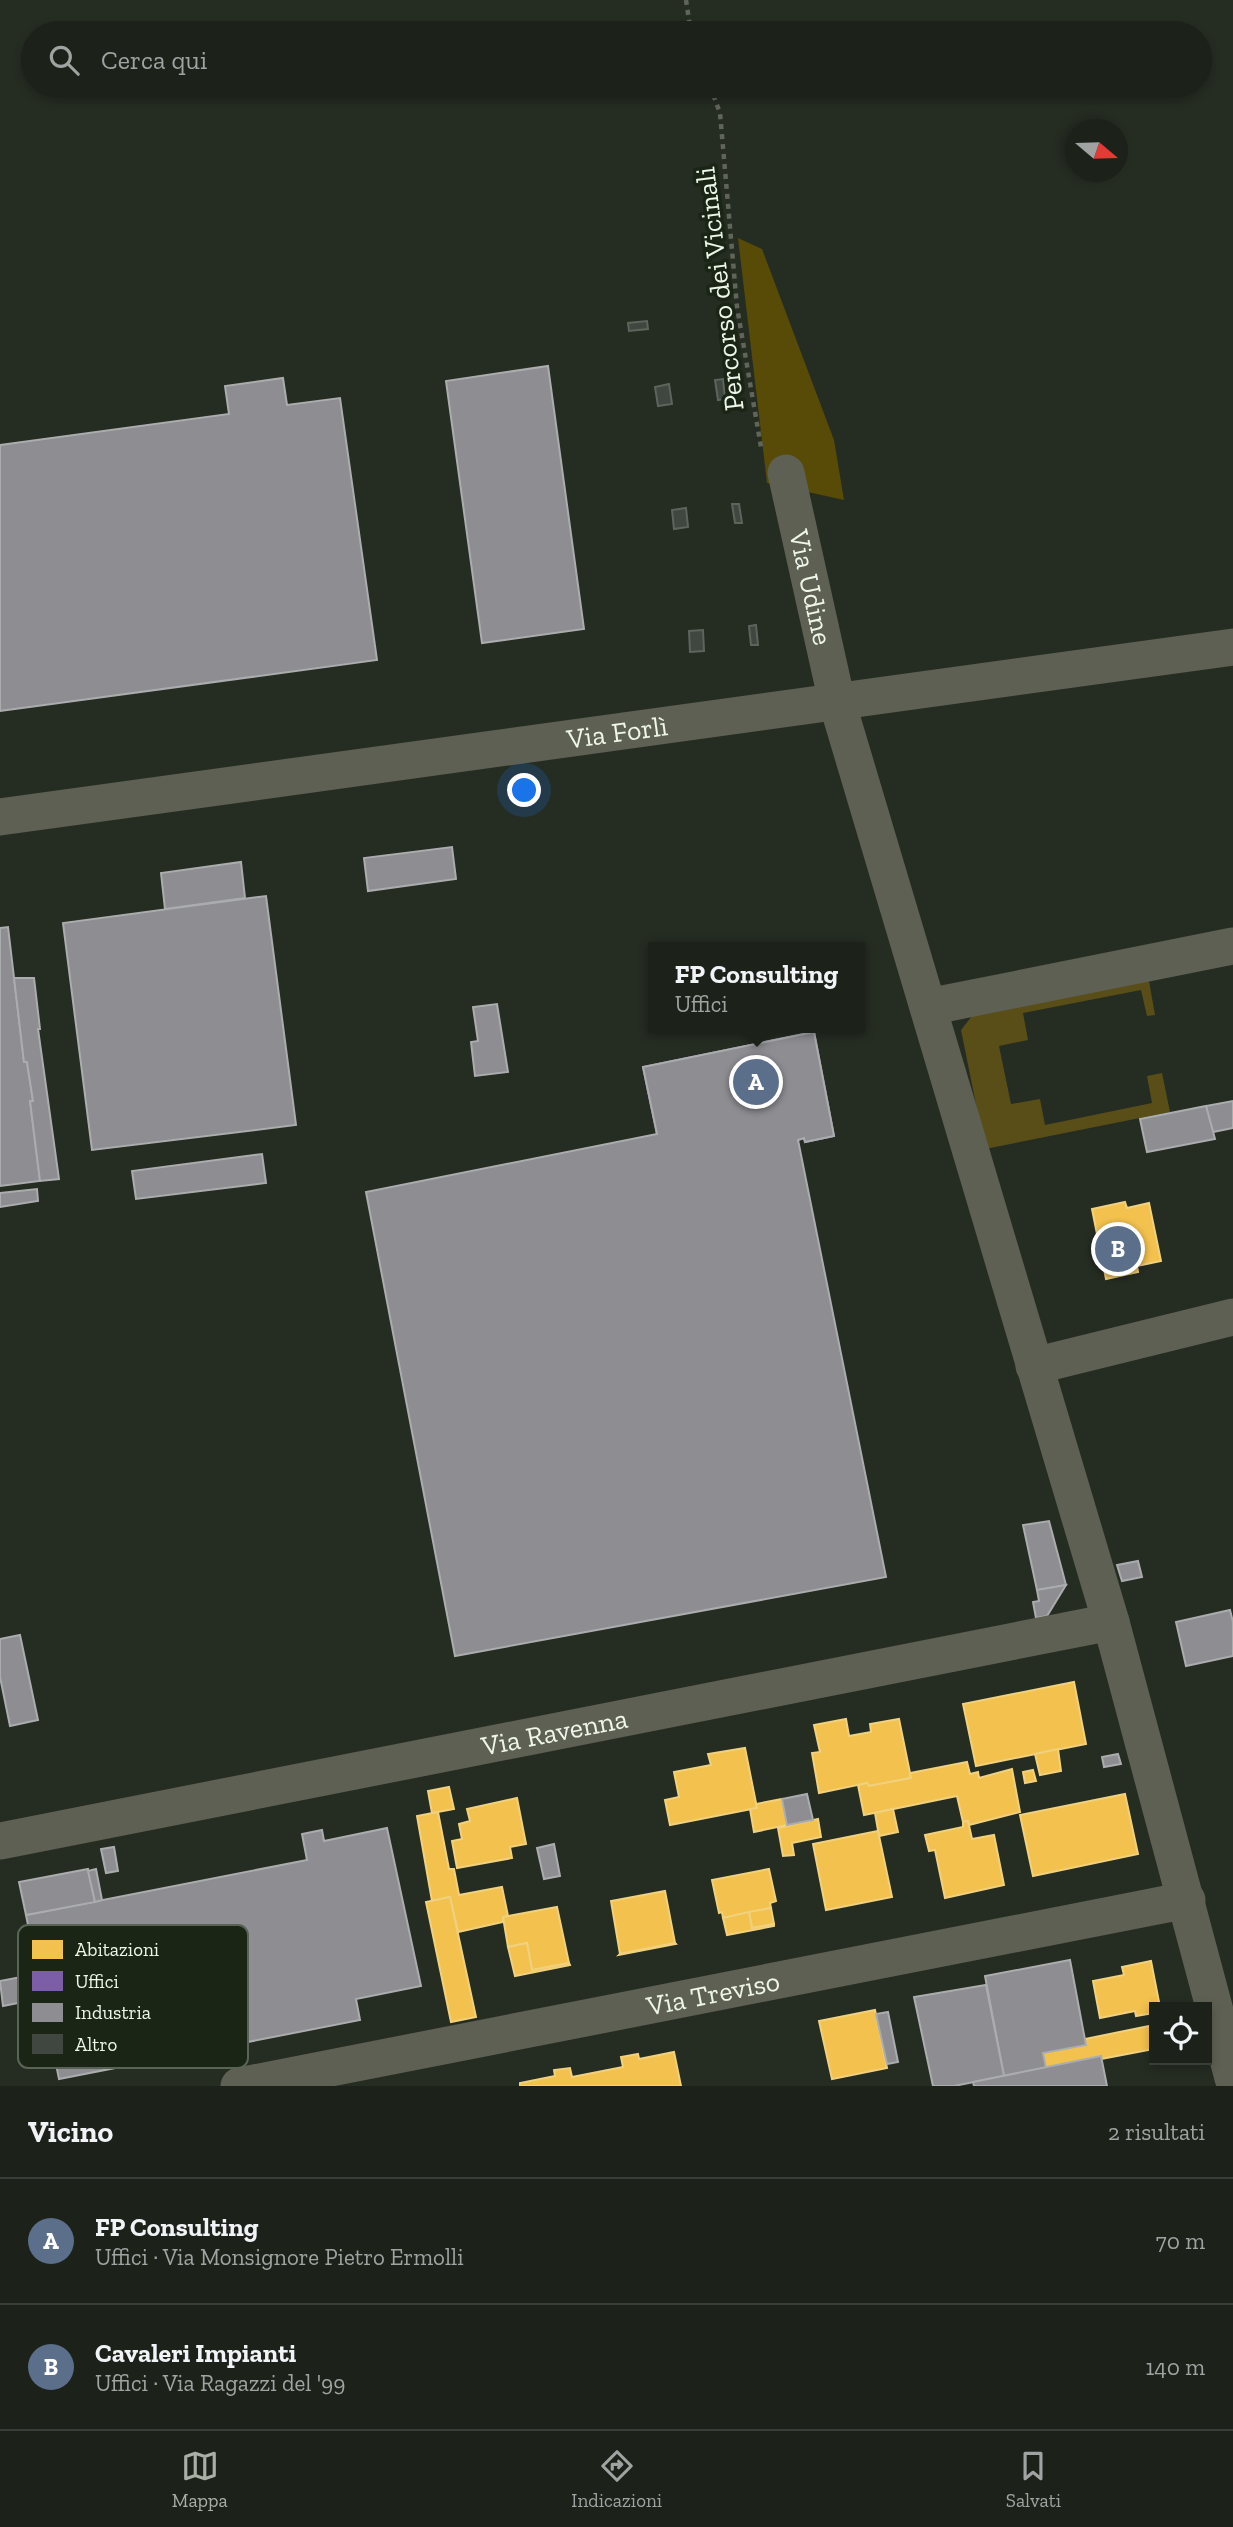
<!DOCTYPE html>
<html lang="it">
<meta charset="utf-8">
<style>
:root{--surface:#1c211a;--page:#252923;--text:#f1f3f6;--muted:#a0a3a2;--line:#3a3e39;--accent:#a8afa5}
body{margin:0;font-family:"Zilla Slab",serif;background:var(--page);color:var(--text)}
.controls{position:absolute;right:21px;bottom:21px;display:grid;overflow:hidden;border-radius:0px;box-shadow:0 4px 10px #0003}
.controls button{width:63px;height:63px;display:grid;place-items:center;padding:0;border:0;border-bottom:2px solid var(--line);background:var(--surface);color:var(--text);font:35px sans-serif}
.compass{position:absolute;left:1065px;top:119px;width:63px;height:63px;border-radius:50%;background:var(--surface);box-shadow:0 4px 10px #0003;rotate:109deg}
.you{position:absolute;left:525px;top:791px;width:24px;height:24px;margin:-18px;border:5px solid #fff;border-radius:50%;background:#1a73e8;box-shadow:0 0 0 10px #1a73e833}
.badge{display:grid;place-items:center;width:46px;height:46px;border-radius:50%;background:var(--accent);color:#fff;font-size:23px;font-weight:700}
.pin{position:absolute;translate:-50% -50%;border:4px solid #fff;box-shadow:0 2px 7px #0006}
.popup{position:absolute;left:648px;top:942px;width:217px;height:91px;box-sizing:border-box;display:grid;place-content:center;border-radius:0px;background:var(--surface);filter:drop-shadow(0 2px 5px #0005);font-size:23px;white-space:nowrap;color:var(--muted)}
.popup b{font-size:26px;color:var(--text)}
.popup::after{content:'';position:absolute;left:50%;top:100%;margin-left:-14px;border:14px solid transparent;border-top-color:var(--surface)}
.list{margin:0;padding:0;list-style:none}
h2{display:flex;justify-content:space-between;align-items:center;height:91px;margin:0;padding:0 28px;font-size:30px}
h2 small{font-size:23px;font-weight:400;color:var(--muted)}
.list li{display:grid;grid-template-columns:46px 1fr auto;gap:21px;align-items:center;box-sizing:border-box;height:126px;padding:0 28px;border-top:2px solid var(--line)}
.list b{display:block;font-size:26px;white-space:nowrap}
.list p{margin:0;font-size:23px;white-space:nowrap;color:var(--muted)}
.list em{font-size:23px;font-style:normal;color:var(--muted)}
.icon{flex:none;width:38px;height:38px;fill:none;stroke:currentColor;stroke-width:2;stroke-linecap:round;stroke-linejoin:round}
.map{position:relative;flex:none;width:1233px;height:2086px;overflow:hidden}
.search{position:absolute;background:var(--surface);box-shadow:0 4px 10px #0003;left:21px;right:21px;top:21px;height:77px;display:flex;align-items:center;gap:18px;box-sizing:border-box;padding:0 24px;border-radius:38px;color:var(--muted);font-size:26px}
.sheet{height:343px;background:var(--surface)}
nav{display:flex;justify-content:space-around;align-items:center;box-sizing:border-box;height:98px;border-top:2px solid var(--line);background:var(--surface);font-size:19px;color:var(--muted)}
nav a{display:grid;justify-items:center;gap:4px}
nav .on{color:var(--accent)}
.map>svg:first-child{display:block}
.green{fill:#594e18}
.forest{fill:#574b07}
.homes{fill:#f2c14e;stroke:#f1d17d;stroke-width:2}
.offices{fill:#7b5ea7;stroke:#9e8cbb;stroke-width:2}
.industry{fill:#8d8d92;stroke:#aaacad;stroke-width:2}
.building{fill:#404640;stroke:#5d645c;stroke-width:2}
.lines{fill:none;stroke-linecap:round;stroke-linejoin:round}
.path{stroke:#616559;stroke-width:4.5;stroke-dasharray:5 5;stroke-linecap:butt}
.minor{stroke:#5d6052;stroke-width:37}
.labels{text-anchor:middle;stroke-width:7;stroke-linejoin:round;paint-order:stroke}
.street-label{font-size:28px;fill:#eef6eb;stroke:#1b2516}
.key{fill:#1b2516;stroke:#5a6456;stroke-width:2}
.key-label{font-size:19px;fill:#eef6eb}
</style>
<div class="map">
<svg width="1233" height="2086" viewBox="0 0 1233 2086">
<rect width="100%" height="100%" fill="#252c22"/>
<!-- green -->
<polygon class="green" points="1149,981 1155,1015 1147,1016 1141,990 1023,1013 1028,1040 999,1046 1011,1104 1040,1099 1045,1125 1152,1103 1147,1076 1162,1073 1170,1112 985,1149 961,1030 972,1016"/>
<!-- forest -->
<polygon class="forest" points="738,238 762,249 834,440 844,500 767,483"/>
<!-- homes -->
<g class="homes">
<polygon points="1125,1202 1127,1208 1149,1203 1161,1261 1137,1266 1138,1272 1106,1279 1092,1209"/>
<polygon points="1074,1682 1086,1744 976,1766 963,1704"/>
<polygon points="846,1719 849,1736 871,1732 870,1724 899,1719 911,1778 869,1786 867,1783 819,1793 812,1753 820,1752 814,1725"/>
<polygon points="745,1748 757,1808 670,1825 665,1800 679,1797 674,1772 711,1765 708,1754"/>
<polygon points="1058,1749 1061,1771 1040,1775 1035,1754"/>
<polygon points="967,1762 970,1774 978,1772 979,1778 1012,1769 1020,1812 969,1825 968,1821 963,1822 957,1796 864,1815 858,1785 867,1783 869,1786 911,1778 910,1773"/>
<polygon points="1033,1770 1036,1781 1025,1783 1023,1772"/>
<polygon points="449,1787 454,1809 432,1813 428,1791"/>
<polygon points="1125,1794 1138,1854 1033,1876 1020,1815"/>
<polygon points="517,1798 526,1844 510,1847 512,1858 457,1868 452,1841 462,1839 459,1824 470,1821 467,1809"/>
<polygon points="782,1799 787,1825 754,1832 750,1809 757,1808 756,1804"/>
<polygon points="893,1809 898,1832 879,1836 875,1813"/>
<polygon points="438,1812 449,1869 454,1869 459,1895 502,1887 508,1916 503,1917 503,1922 458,1932 450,1897 432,1901 417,1816"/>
<polygon points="818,1819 821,1837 792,1843 794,1855 783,1856 778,1828"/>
<polygon points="968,1821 972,1839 994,1835 1004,1885 945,1898 935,1850 929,1851 925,1835 963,1827 963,1822"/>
<polygon points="878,1831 892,1897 826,1910 813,1844"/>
<polygon points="769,1869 776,1901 770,1903 771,1908 723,1918 722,1912 719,1913 712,1880"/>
<polygon points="665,1891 675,1943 620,1954 611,1901"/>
<polygon points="450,1897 476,2017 451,2022 426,1902"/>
<polygon points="557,1907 569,1963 532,1970 527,1943 508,1947 503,1917"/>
<polygon points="771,1908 774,1924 752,1928 749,1912"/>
<polygon points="749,1912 752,1928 774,1924 774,1926 727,1935 723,1918"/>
<polygon points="527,1943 532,1970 569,1963 570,1965 515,1976 508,1947"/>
<polygon points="675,1943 676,1944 619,1955 620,1954"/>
<polygon points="1151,1961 1160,2007 1154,2007 1154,2013 1136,2016 1135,2011 1100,2018 1093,1981 1124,1975 1122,1967"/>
<polygon points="875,2010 887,2068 832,2079 819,2021"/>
<polygon points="1154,2025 1154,2049 1101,2059 1101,2056 1046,2068 1043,2053 1086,2045 1085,2039"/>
<polygon points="674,2052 681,2086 520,2086 520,2083 555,2076 554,2070 570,2068 572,2077 623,2067 621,2057 638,2054 639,2059"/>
</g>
<!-- offices -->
<polygon class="offices" points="814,1032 834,1136 805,1142 804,1138 798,1140 787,1105 657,1134 643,1067"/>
<!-- industry -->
<g class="industry">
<polygon points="548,366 584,629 482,643 446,381"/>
<polygon points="283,378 287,405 340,398 377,660 0,711 0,445 229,414 225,386"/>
<polygon points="452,847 456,879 368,891 364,858"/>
<polygon points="241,862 245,898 165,909 161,873"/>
<polygon points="266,896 296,1125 92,1150 63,923"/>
<polygon points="8,927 24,1062 27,1062 33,1101 30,1101 40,1181 0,1186 0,928"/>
<polygon points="14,978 34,978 40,1029 38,1029 59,1179 40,1181 30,1101 33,1101 27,1062 24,1062"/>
<polygon points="497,1004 508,1072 475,1076 471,1042 478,1041 473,1007"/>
<polygon points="814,1032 834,1136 805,1142 804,1138 798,1140 886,1577 455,1656 366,1192 657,1134 643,1067"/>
<polygon points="1233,1101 1233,1128 1213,1132 1206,1106"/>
<polygon points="1206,1106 1215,1139 1147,1152 1140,1119"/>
<polygon points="262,1154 266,1183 136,1199 132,1171"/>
<polygon points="37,1189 38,1201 0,1207 0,1193"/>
<polygon points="1049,1521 1066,1585 1037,1590 1023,1525"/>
<polygon points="1138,1561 1142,1577 1122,1581 1117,1565"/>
<polygon points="1066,1585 1047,1616 1036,1618 1033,1602 1039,1601 1037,1590"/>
<polygon points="1230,1610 1233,1622 1233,1656 1186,1666 1176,1622"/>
<polygon points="20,1635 38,1720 10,1726 0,1677 0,1639"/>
<polygon points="1118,1754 1121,1764 1104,1767 1102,1757"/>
<polygon points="807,1794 813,1820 787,1825 782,1799"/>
<polygon points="387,1828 421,1986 356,1999 360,2020 59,2079 26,1915 307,1860 302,1834 322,1830 324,1841"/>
<polygon points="554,1844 560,1876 544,1879 537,1848"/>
<polygon points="114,1847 118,1871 106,1873 101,1849"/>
<polygon points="88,1869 95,1902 26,1915 19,1882"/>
<polygon points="96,1869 102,1900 95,1902 88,1871"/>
<polygon points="32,1946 43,1998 3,2006 0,1981 32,1975 26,1948"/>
<polygon points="1070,1960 1086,2045 1043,2053 1046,2068 1004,2076 985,1976"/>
<polygon points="986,1985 1004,2076 954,2086 933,2086 914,1997"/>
<polygon points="888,2012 898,2062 887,2064 876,2014"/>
<polygon points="1101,2056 1107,2086 974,2086 973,2082"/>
</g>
<!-- building -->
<g class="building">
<polygon points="647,321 648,329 629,331 628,323"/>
<polygon points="723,379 725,399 718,400 715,380"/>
<polygon points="669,384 672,404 658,406 655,387"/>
<polygon points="732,504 739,504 742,523 735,523"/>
<polygon points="686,508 688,527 674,529 672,510"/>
<polygon points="756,625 758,645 751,645 749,626"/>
<polygon points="703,630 704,651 690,652 689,631"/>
</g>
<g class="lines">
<!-- path -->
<g class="path">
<polyline points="686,0 691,33"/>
<polyline points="710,86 720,113 737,307 761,447"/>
</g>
<!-- minor -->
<g class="minor">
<path id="s1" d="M786 473 837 702 1111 1622 1233 2078"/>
<path id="s2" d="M0 817 1233 647"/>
<polyline points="928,1007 1233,946"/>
<polyline points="1034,1366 1233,1317"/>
<path id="s3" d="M0 1841 1111 1622"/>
<path id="s4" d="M239 2086 1187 1900"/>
</g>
</g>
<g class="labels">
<!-- street labels -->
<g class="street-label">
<text transform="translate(719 289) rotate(-97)" y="10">Percorso dei Vicinali</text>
<text dy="10" stroke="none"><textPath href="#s1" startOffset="117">Via Udine</textPath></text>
<text dy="10" stroke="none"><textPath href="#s2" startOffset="623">Via Forlì</textPath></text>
<text dy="10" stroke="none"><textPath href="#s3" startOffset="565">Via Ravenna</textPath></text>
<text dy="10" stroke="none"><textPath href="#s4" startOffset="483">Via Treviso</textPath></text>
</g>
</g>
<!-- legend -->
<rect x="18" y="1925" width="230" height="143" rx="10" class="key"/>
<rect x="32" y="1940" width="31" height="19" fill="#f2c14e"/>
<rect x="32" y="1971" width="31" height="20" fill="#7b5ea7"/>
<rect x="32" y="2003" width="31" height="19" fill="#8d8d92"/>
<rect x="32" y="2034" width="31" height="20" fill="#404640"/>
<g class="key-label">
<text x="75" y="1956">Abitazioni</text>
<text x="75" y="1988">Uffici</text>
<text x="75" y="2019">Industria</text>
<text x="75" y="2051">Altro</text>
</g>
</svg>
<div class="controls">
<button><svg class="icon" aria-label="locate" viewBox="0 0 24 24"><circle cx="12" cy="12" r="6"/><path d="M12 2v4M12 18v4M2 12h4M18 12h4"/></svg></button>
</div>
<svg class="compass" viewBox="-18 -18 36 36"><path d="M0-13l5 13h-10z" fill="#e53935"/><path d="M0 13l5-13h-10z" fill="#a0a3a2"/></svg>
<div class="you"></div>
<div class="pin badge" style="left:756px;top:1082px;background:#5c6f8a">A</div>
<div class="popup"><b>FP Consulting</b>Uffici</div>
<div class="pin badge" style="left:1118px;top:1249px;background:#5c6f8a">B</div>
<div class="search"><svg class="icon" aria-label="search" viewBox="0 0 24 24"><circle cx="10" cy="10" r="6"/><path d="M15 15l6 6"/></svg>Cerca qui</div>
</div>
<section class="sheet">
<h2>Vicino<small>2 risultati</small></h2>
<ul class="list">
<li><span class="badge" style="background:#5c6f8a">A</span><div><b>FP Consulting</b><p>Uffici · Via Monsignore Pietro Ermolli</p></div><em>70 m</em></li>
<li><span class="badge" style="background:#5c6f8a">B</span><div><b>Cavaleri Impianti</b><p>Uffici · Via Ragazzi del '99</p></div><em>140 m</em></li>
</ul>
</section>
<nav>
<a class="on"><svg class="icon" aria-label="map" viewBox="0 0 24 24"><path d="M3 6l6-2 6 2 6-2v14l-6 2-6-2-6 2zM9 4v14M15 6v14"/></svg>Mappa</a>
<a><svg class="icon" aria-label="directions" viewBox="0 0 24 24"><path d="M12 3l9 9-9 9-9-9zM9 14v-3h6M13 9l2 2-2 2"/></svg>Indicazioni</a>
<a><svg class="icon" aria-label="saved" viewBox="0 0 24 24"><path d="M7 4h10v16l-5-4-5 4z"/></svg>Salvati</a>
</nav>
